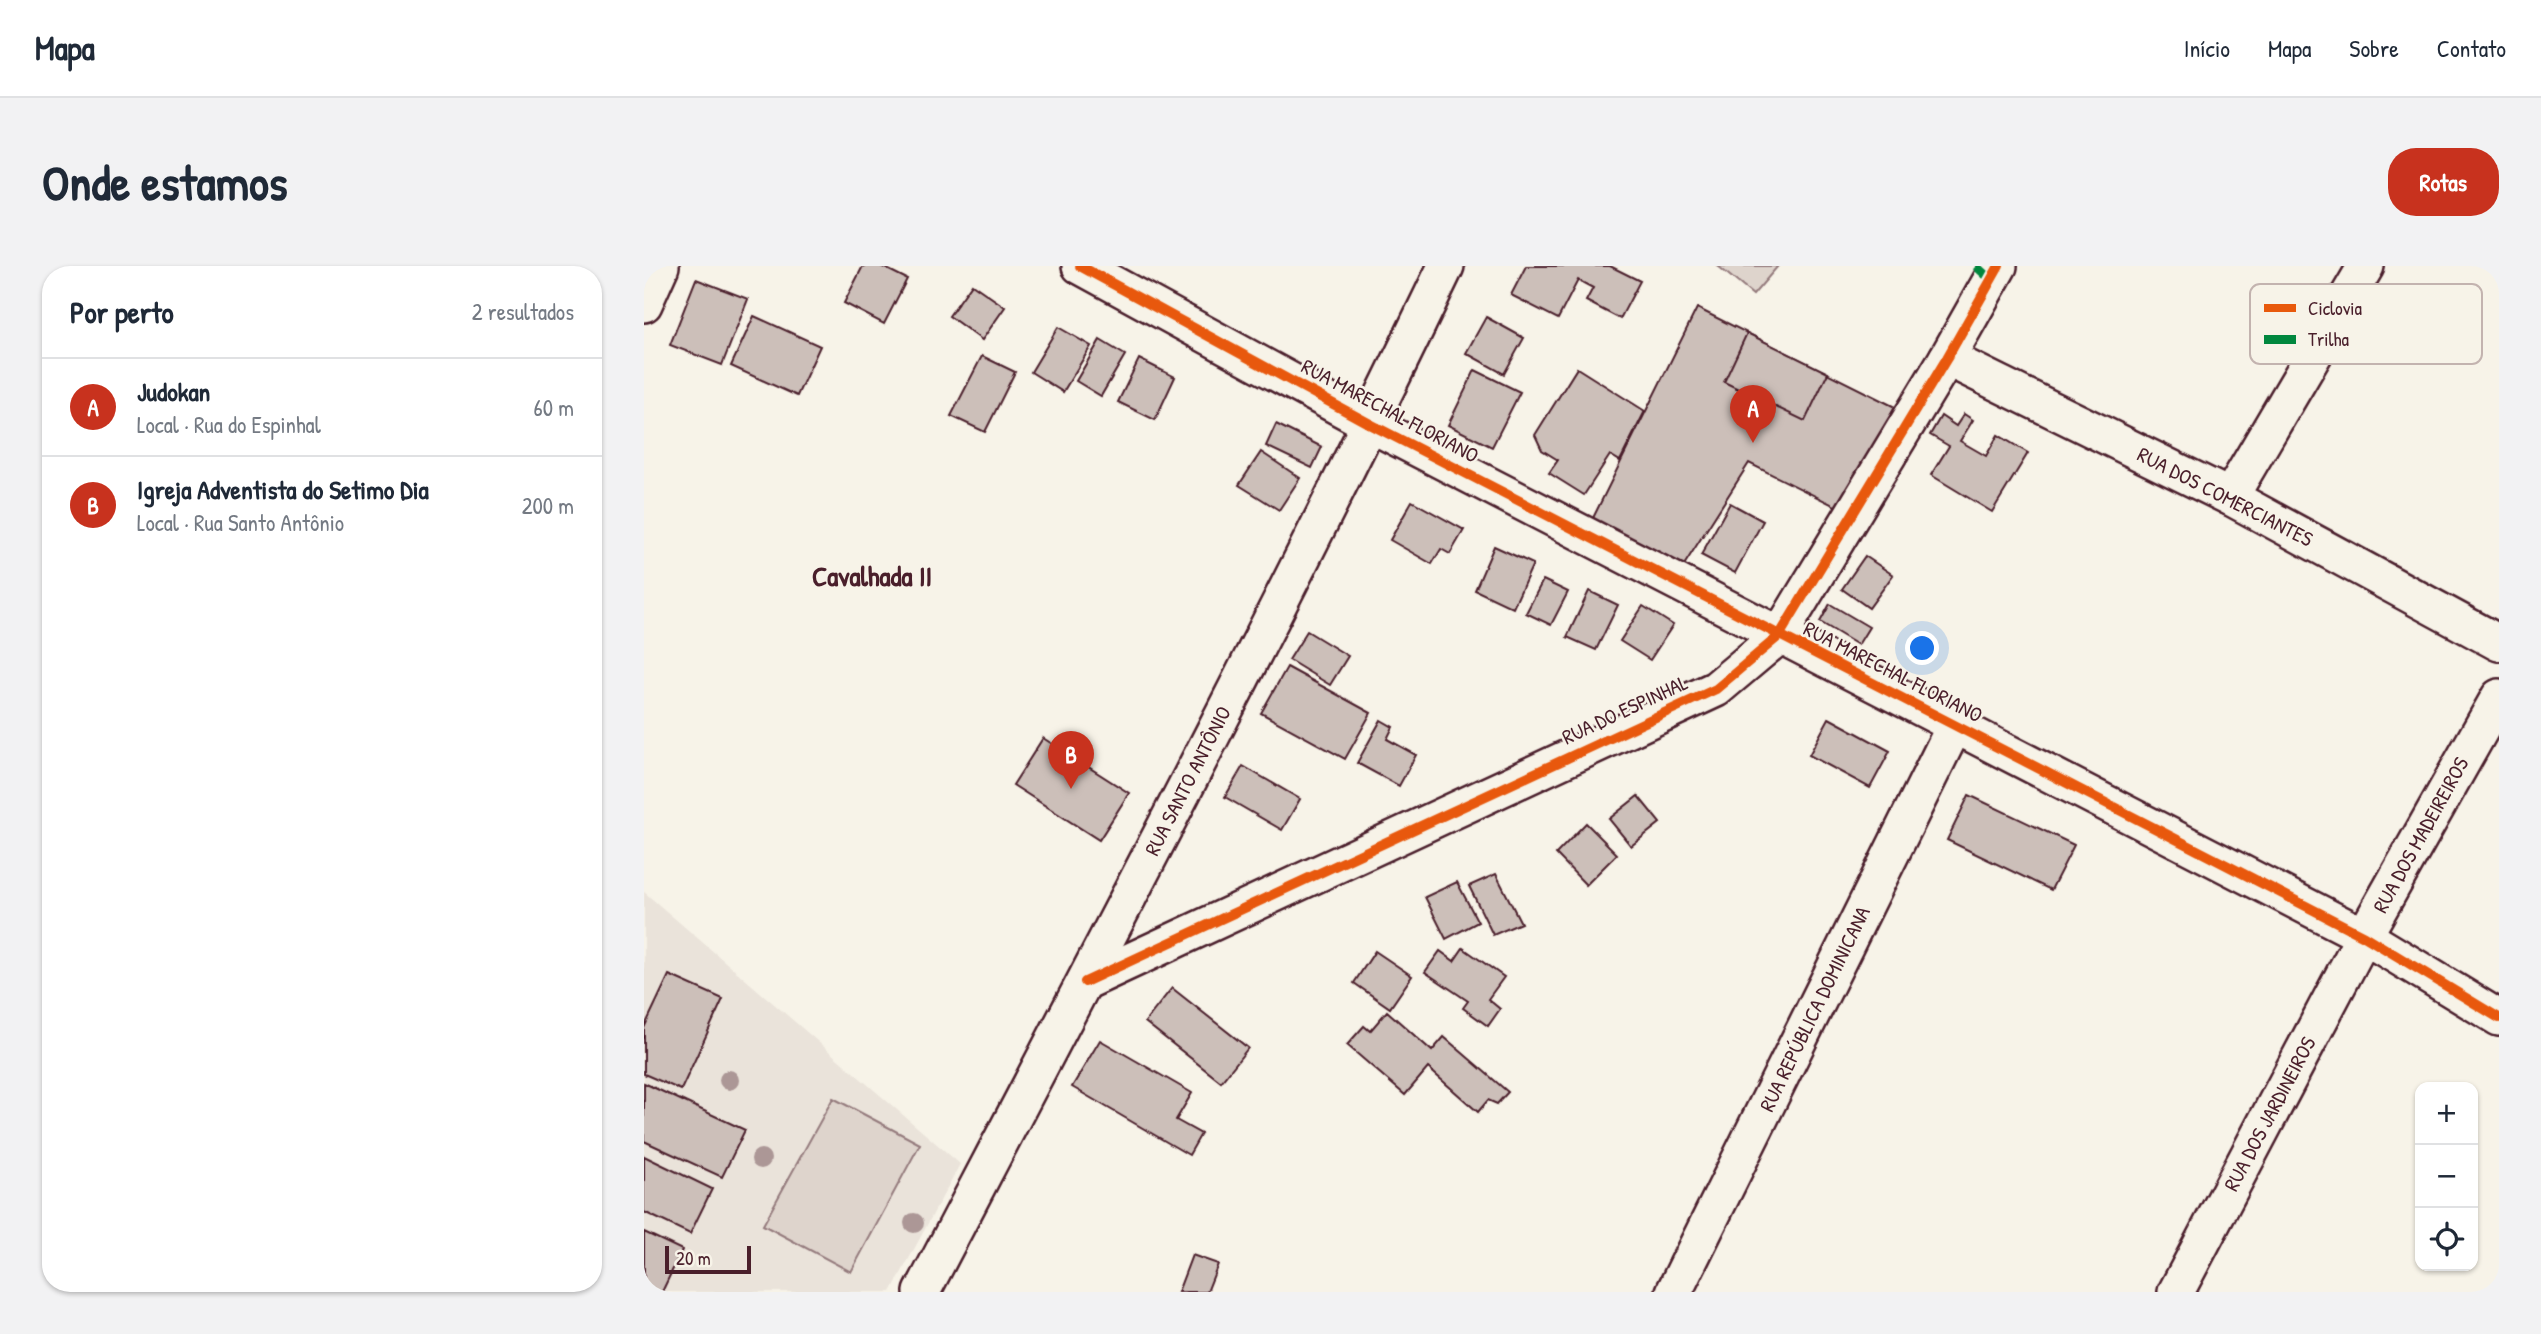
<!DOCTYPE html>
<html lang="pt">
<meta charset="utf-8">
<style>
:root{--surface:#fff;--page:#f2f2f3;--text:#1f2937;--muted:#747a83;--line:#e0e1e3;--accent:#c8321e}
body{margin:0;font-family:"Patrick Hand",sans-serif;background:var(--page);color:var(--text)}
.controls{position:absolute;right:21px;bottom:21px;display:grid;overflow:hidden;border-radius:14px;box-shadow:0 2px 5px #0004}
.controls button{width:63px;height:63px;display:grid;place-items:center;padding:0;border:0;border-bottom:2px solid var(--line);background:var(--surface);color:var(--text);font:35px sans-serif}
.scale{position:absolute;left:21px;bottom:18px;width:86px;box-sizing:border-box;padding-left:7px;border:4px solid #4a1f2b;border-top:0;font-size:19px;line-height:24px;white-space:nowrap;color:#4a1f2b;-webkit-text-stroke:5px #f7f3e8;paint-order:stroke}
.you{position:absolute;left:1279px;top:383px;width:24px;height:24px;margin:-18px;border:5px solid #fff;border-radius:50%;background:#1a73e8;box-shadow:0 0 0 10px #1a73e833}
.badge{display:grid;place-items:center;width:46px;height:46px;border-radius:50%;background:var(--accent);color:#fff;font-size:23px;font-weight:700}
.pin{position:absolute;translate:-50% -58px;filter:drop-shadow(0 2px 4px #0008)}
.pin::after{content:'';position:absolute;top:37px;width:24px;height:21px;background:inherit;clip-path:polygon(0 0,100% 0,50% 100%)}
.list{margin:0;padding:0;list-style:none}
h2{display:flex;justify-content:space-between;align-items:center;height:91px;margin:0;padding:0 28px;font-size:30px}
h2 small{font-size:23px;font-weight:400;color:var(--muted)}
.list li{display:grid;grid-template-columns:46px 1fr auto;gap:21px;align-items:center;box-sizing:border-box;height:98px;padding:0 28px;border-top:2px solid var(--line)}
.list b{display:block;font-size:26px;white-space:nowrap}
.list p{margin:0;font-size:23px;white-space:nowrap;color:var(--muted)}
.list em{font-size:23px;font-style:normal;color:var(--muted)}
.icon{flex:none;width:38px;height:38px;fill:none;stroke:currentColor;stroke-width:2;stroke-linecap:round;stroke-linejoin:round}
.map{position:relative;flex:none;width:1855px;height:1026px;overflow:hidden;border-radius:28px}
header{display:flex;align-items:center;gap:42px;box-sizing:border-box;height:98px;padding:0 35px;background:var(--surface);border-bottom:2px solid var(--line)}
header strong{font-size:33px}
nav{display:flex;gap:38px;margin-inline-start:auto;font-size:24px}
.intro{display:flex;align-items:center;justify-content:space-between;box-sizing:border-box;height:168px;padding:0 42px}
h1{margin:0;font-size:49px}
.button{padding:18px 32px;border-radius:28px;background:var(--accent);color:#fff;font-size:24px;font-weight:700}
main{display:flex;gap:42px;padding:0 42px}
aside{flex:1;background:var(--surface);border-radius:28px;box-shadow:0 2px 5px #0004}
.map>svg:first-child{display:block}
.built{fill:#eae3da}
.green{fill:#ded4cc;stroke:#947a7c;stroke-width:2}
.building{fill:#ccbfb9;stroke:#4a1f2b;stroke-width:2}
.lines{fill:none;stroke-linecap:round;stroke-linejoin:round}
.minor-casing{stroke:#4a1f2b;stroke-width:40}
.minor{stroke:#f7f3e8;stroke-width:35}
.quiet{stroke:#00873e;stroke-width:9;stroke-dasharray:18 9;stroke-linecap:butt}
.cycleway-casing{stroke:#f7f3e8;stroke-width:15}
.cycleway{stroke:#e8590c;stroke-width:10}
.tree{fill:#ac9796}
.labels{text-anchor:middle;stroke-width:5;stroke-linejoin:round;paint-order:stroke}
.street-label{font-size:21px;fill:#4a1f2b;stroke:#f7f3e8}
.district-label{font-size:28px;font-weight:bold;fill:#4a1f2b;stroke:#f7f3e8}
.key{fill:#f7f3e8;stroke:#c3b3af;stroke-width:2}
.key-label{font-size:19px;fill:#4a1f2b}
</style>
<header>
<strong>Mapa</strong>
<nav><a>Início</a><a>Mapa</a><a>Sobre</a><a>Contato</a></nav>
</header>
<div class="intro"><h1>Onde estamos</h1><a class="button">Rotas</a></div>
<main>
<aside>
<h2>Por perto<small>2 resultados</small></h2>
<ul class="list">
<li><span class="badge">A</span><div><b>Judokan</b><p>Local · Rua do Espinhal</p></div><em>60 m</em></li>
<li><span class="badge">B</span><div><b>Igreja Adventista do Setimo Dia</b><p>Local · Rua Santo Antônio</p></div><em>200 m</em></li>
</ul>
</aside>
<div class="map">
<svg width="1855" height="1026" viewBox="0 0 1855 1026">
<rect width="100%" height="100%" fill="#f7f3e8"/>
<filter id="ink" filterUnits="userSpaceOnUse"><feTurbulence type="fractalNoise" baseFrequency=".0143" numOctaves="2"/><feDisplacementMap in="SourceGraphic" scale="14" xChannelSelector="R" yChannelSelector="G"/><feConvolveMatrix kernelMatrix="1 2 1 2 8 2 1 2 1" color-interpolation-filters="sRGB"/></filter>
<g filter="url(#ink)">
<!-- built -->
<polygon class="built" points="0,626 316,898 247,1026 0,1026"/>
<!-- green -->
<g class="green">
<polygon points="1074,0 1134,0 1109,29"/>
<polygon points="189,832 276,878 207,1006 119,959"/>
</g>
<!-- building -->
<g class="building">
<polygon points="219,0 237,0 263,13 240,58 200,37"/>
<polygon points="882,0 966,0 996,15 976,53 942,35 949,22 934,14 914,53 867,29"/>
<polygon points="52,13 104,33 78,99 26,79"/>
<polygon points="328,18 361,41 338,74 305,50"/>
<polygon points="1053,42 1251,141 1199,244 1105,197 1035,307 946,258"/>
<polygon points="110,50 176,80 153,130 87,100"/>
<polygon points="842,51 880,72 860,108 822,87"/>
<polygon points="414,61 447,80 419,126 387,106"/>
<polygon points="1103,67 1184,107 1161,155 1080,116"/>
<polygon points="456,74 481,89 457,130 432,115"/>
<polygon points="338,90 371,106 341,166 307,150"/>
<polygon points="495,93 531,111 511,154 474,136"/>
<polygon points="933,102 1001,145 976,195 966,189 940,229 905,207 914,194 898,184 891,169"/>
<polygon points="831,104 876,126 848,181 804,159"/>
<polygon points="1320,148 1329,154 1316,175 1342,190 1354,169 1384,187 1348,246 1287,209 1305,180 1286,169 1297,150 1312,160"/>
<polygon points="632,158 678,181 668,202 622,180"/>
<polygon points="617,186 656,212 635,244 595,219"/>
<polygon points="768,235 820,264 806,288 797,283 788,298 746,274"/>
<polygon points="1086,237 1119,255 1091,307 1057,289"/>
<polygon points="850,280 889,298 869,342 831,324"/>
<polygon points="1221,290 1249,309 1225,342 1198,323"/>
<polygon points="899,314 924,326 907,359 882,347"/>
<polygon points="945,325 974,339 952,384 923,371"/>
<polygon points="1186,338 1225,361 1214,379 1176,356"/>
<polygon points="999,340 1029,359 1006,394 976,375"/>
<polygon points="663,365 704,390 686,419 645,394"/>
<polygon points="643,401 727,447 701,493 617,447"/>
<polygon points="1185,452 1246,485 1226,522 1165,489"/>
<polygon points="737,454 749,461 743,473 772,489 755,520 713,497"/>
<polygon points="399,472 485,527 455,574 369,519"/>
<polygon points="599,500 656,533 638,564 581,531"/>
<polygon points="1325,529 1430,579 1407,624 1303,574"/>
<polygon points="994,530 1016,557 987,580 965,553"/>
<polygon points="942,557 973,588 942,619 912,588"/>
<polygon points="852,608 877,657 849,669 825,620"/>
<polygon points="813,616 834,656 802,673 781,631"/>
<polygon points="819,682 860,711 844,733 856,743 844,760 819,742 824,735 781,706 796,685 810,695"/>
<polygon points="731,685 768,710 746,742 710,717"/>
<polygon points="25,709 79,733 37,824 0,808 0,762"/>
<polygon points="528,722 604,782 577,816 501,756"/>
<polygon points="743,745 788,785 800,771 864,826 853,838 844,834 834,846 784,802 761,829 703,779 720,760 726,765"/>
<polygon points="456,774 548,827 532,854 557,868 545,889 428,821"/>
<polygon points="0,817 101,864 78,911 0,875"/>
<polygon points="0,890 68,923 46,968 0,946"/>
<polygon points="0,966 38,984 18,1026 12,1026 0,1020"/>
<polygon points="548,989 574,998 563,1026 534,1026"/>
</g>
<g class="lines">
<!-- minor casing -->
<g class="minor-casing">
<g id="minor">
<polyline points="436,0 726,158 1720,670 1855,752"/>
<polyline points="0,38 17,0"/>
<polyline points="1303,92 1586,231 1855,377"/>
<polyline points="1586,231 1722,0"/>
<polyline points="441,716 1072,423 1135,370 1303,92 1355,0"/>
<path d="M278 1026C456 686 636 346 802 0"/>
<polyline points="1030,1026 1311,459"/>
<polyline points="1532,1026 1720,670 1855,431"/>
</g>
</g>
<!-- minor -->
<use href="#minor" class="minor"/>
<!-- quiet -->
<polyline class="quiet" points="1332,0 1347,14"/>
<!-- cycleway casing -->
<g class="cycleway-casing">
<g id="cycleway">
<polyline points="436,0 726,158 1720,670 1855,752"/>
<polyline points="441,716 1072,423 1135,370 1303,92 1355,0"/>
</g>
</g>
<!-- cycleway -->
<use href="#cycleway" class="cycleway"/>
</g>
<!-- trees -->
<g class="tree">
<circle cx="85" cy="814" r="10"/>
<circle cx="117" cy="893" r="10"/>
<circle cx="270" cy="957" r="10"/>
</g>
</g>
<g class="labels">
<!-- street labels -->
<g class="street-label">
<text transform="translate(746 145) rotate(28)" y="7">RUA MARECHAL FLORIANO</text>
<text transform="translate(1581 231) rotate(27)" y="7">RUA DOS COMERCIANTES</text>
<text transform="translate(1249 406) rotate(27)" y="7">RUA MARECHAL FLORIANO</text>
<text transform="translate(981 444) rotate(-25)" y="7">RUA DO ESPINHAL</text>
<text transform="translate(544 515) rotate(-63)" y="7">RUA SANTO ANTÔNIO</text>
<text transform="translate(1777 569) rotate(-61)" y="7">RUA DOS MADEIREIROS</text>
<text transform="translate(1171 743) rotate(-64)" y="7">RUA REPÚBLICA DOMINICANA</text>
<text transform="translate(1626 848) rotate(-62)" y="7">RUA DOS JARDINEIROS</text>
</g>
<!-- district labels -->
<g class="district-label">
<text x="228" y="320">Cavalhada II</text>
</g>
</g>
<!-- legend -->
<rect x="1606" y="18" width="232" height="80" rx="10" class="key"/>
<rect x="1620" y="38" width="32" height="8" fill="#e8590c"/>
<rect x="1620" y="69" width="32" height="9" fill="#00873e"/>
<g class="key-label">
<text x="1664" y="49">Ciclovia</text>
<text x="1664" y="80">Trilha</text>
</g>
</svg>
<div class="controls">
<button>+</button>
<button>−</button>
<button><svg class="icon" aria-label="locate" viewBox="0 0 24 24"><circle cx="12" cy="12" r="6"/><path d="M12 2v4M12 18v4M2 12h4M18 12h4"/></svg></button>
</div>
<div class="scale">20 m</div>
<div class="you"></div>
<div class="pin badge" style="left:1109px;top:177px">A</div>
<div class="pin badge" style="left:427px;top:523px">B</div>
</div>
</main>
